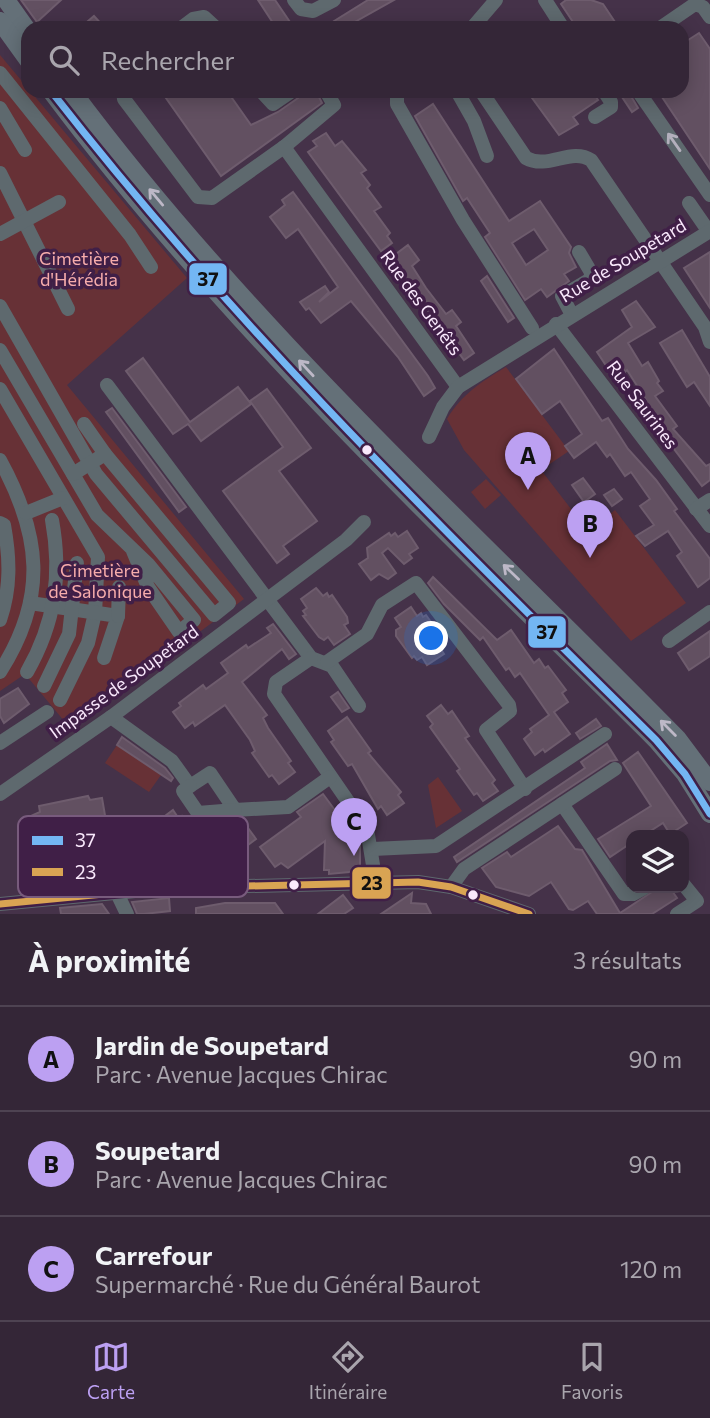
<!DOCTYPE html>
<html lang="fr">
<meta charset="utf-8">
<style>
:root{--surface:#342637;--page:#3f3242;--text:#f1f3f6;--muted:#a9a5ad;--line:#4e4352;--accent:#bca0f2}
body{margin:0;font-family:Commissioner,sans-serif;background:var(--page);color:var(--text)}
.controls{position:absolute;right:21px;bottom:21px;display:grid;overflow:hidden;border-radius:14px;box-shadow:0 4px 18px #0003}
.controls button{width:63px;height:63px;display:grid;place-items:center;padding:0;border:0;border-bottom:2px solid var(--line);background:var(--surface);color:var(--text);font:35px sans-serif}
.you{position:absolute;left:432px;top:639px;width:24px;height:24px;margin:-18px;border:5px solid #fff;border-radius:50%;background:#1a73e8;box-shadow:0 0 0 10px #1a73e833}
.badge{display:grid;place-items:center;width:46px;height:46px;border-radius:50%;background:var(--accent);color:#111;font-size:23px;font-weight:700}
.pin{position:absolute;translate:-50% -58px;filter:drop-shadow(0 2px 4px #0008)}
.pin::after{content:'';position:absolute;top:37px;width:24px;height:21px;background:inherit;clip-path:polygon(0 0,100% 0,50% 100%)}
.list{margin:0;padding:0;list-style:none}
h2{display:flex;justify-content:space-between;align-items:center;height:91px;margin:0;padding:0 28px;font-size:30px}
h2 small{font-size:23px;font-weight:400;color:var(--muted)}
.list li{display:grid;grid-template-columns:46px 1fr auto;gap:21px;align-items:center;box-sizing:border-box;height:105px;padding:0 28px;border-top:2px solid var(--line)}
.list b{display:block;font-size:26px;white-space:nowrap}
.list p{margin:0;font-size:23px;white-space:nowrap;color:var(--muted)}
.list em{font-size:23px;font-style:normal;color:var(--muted)}
.icon{flex:none;width:38px;height:38px;fill:none;stroke:currentColor;stroke-width:2;stroke-linecap:round;stroke-linejoin:round}
.map{position:relative;flex:none;width:710px;height:914px;overflow:hidden}
.search{position:absolute;background:var(--surface);box-shadow:0 4px 18px #0003;left:21px;right:21px;top:21px;height:77px;display:flex;align-items:center;gap:18px;box-sizing:border-box;padding:0 24px;border-radius:21px;color:var(--muted);font-size:26px}
.sheet{height:406px;background:var(--surface)}
nav{display:flex;justify-content:space-around;align-items:center;box-sizing:border-box;height:98px;border-top:2px solid var(--line);background:var(--surface);font-size:19px;color:var(--muted)}
nav a{display:grid;justify-items:center;gap:4px}
nav .on{color:var(--accent)}
.map>svg:first-child{display:block}
.green{fill:#673136}
.building{fill:#625061;stroke:#6e5c6d;stroke-width:2;fill-rule:evenodd}
.lines{fill:none;stroke-linecap:round;stroke-linejoin:round}
.minor{stroke:#5e696e;stroke-width:14}
.major{stroke:#647078;stroke-width:18}
.bus-1-casing{stroke:#401f47;stroke-width:12}
.bus-2-casing{stroke:#401f47;stroke-width:12}
.bus-1{stroke:#73b6f3;stroke-width:7}
.bus-2{stroke:#d9a453;stroke-width:7}
.oneway{stroke:#b3afbc}
.oneway2{stroke:#bdb8c7}
.bus-dot{fill:#f9e8fc;stroke:#401f47;stroke-width:2.5}
.labels{text-anchor:middle;stroke-width:7;stroke-linejoin:round;paint-order:stroke}
.park-label{font-size:18px;fill:#f6acab;stroke:#401f47}
.street-label{font-size:18px;fill:#f9e8fc;stroke:#401f47}
.key{fill:#401f47;stroke:#785b7d;stroke-width:2}
.key-label{font-size:19px;fill:#f9e8fc}
.line-badge{stroke:#401f47;stroke-width:2.5}
.pale-badge-label{font-size:19px;text-anchor:middle;font-weight:bold;fill:#111}
</style>
<div class="map">
<svg width="710" height="914" viewBox="0 0 710 914">
<rect width="100%" height="100%" fill="#453249"/>
<!-- green -->
<g class="green">
<polygon points="0,55 187,278 67,385 244,599 70,728 25,674 0,691"/>
<path d="M506 367 569 451 541 470 588 531 615 510 686 603 631 641 464 450 447 419C461 395 482 381 506 367Z"/>
<polygon points="486,479 501,495 485,509 471,492"/>
<polygon points="117,745 161,775 149,792 105,763"/>
<polygon points="438,777 462,811 436,828 428,785"/>
</g>
<!-- building -->
<g class="building">
<polygon points="21,0 61,0 37,22"/>
<polygon points="258,0 275,0 294,28 264,28 273,23"/>
<polygon points="368,0 394,0 344,28 323,28"/>
<polygon points="566,0 591,0 603,4 619,28 577,28 561,4"/>
<polygon points="94,16 105,28 80,28"/>
<polygon points="699,33 710,49 710,169 658,91 682,91 682,44"/>
<polygon points="161,91 227,91 251,125 278,112 298,98 302,91 316,91 322,103 221,176"/>
<polygon points="527,91 592,91 598,100 573,117 578,124 559,135"/>
<polygon points="618,91 628,91 638,108 632,112"/>
<path d="M433 104 509 221 540 201 571 247 569 253 576 267 564 274 569 281 547 297 541 289 525 300 485 237 490 233 467 198 463 201 415 116ZM534 229 548 250 526 265 512 243Z"/>
<polygon points="326,133 335,146 342,141 366,170 361,173 370,185 367,188 381,207 374,211 390,233 387,236 392,243 381,251 308,152 317,146 313,141"/>
<polygon points="293,192 428,376 435,388 424,396 398,357 351,301 321,323 309,308 306,310 300,302 325,286 329,292 319,302 338,287 298,229 286,238 270,217 285,205 282,200"/>
<polygon points="408,245 419,260 412,266 426,288 446,314 452,310 461,322 456,326 474,353 464,360 395,266 398,265 392,257"/>
<polygon points="710,252 710,308 684,268"/>
<polygon points="487,276 514,318 508,322 481,281"/>
<polygon points="636,301 655,327 628,343 642,366 648,362 659,381 657,383 663,391 655,396 677,426 673,429 706,466 710,464 710,480 702,486 640,404 646,400 627,370 625,372 619,363 609,370 597,352 632,327 622,310"/>
<polygon points="682,330 710,377 710,406 694,382 687,387 660,343"/>
<polygon points="554,349 602,421 608,418 628,449 656,480 677,509 674,511 710,559 710,578 698,587 677,556 682,552 668,531 645,546 636,536 654,525 640,506 650,499 631,472 625,476 610,454 607,457 596,442 574,458 565,446 582,434 560,401 542,414 516,379"/>
<polygon points="143,358 190,422 238,387 251,404 201,441 188,424 173,434 126,371"/>
<polygon points="267,389 311,448 279,471 317,521 283,546 289,554 277,563 223,491 283,447 250,401"/>
<polygon points="112,408 186,507 179,512 106,412"/>
<polygon points="583,478 595,494 584,502 572,485"/>
<polygon points="614,489 622,499 612,506 604,495"/>
<polygon points="407,531 418,548 409,554 412,558 404,564 388,548 382,553 396,573 388,579 379,574 371,580 359,564 368,558 367,548 389,533 391,536 395,533 398,537"/>
<polygon points="433,577 497,640 511,630 534,663 539,659 545,668 548,666 566,690 562,693 568,702 554,712 570,734 545,752 543,749 535,755 524,739 532,732 530,729 549,715 520,673 515,677 509,668 506,670 483,637 480,640 444,604 428,583"/>
<polygon points="316,588 323,596 327,593 329,597 332,595 347,617 348,623 344,625 350,634 334,645 328,637 324,640 319,637 303,616 306,615 303,611 307,608 301,599"/>
<polygon points="411,607 417,616 421,613 423,617 426,615 441,636 439,638 442,642 438,645 444,654 427,665 422,657 417,660 414,656 412,658 396,636 396,630 401,627 395,618"/>
<polygon points="273,624 296,654 289,659 282,649 242,682 267,715 263,718 268,728 291,761 288,763 295,772 279,784 272,775 269,777 252,753 255,751 250,740 225,705 195,726 193,722 185,728 173,712 181,706 179,703 203,685 206,689 228,673 221,663 246,645 248,648 271,633 267,628"/>
<polygon points="710,631 710,656 689,670 678,653"/>
<polygon points="18,688 29,704 4,723 0,716 0,699"/>
<polygon points="338,692 349,708 342,712 331,697"/>
<polygon points="441,705 448,714 452,711 469,736 465,738 495,780 492,783 498,791 483,801 477,793 474,795 457,771 460,769 430,727 433,724 427,716"/>
<polygon points="347,717 371,751 368,753 401,792 398,795 404,803 387,815 381,806 378,809 352,764 348,766 331,742 334,740 328,731"/>
<polygon points="596,719 601,726 580,739 576,733"/>
<polygon points="122,737 165,768 173,778 171,781 117,745"/>
<polygon points="607,744 617,760 610,761 457,862 454,857 585,768 581,762"/>
<polygon points="638,752 687,823 670,834 663,823 644,835 631,835 631,843 610,857 598,839 651,806 623,763"/>
<polygon points="323,794 360,844 360,871 329,874 329,870 324,870 325,841 288,868 281,863 275,867 260,847 301,817 297,812"/>
<polygon points="88,796 90,800 102,798 107,827 103,827 106,840 95,842 97,850 73,854 75,860 56,863 54,853 42,855 37,830 27,832 24,819 40,812 39,806"/>
<polygon points="173,810 179,819 182,816 203,844 232,823 234,826 242,820 256,839 224,863 222,859 213,865 203,852 187,863 180,854 177,857 159,833 163,830 157,822"/>
<polygon points="558,826 575,849 582,850 620,913 658,888 670,888 677,898 652,914 597,914 588,901 573,910 569,909 551,882 529,896 496,887 482,868 507,852 511,857"/>
<polygon points="412,893 411,903 426,904 431,914 381,914"/>
<polygon points="343,895 353,908 344,914 318,914"/>
<polygon points="169,898 170,911 144,914 137,914 132,902"/>
<polygon points="225,903 275,903 283,914 196,914 196,908"/>
<polygon points="102,904 109,914 61,914 60,908"/>
</g>
<g class="lines">
<!-- minor -->
<g class="minor">
<polyline points="294,0 301,9 313,11 334,0"/>
<polyline points="545,0 563,28"/>
<polyline points="181,28 193,19 204,17 216,28"/>
<polyline points="472,28 496,0"/>
<polyline points="660,28 695,4 703,7 710,17"/>
<polyline points="0,73 130,235 151,267"/>
<polyline points="123,91 124,99 198,197 212,198 284,147 334,105 326,91"/>
<polyline points="261,91 273,104 292,91"/>
<polyline points="397,91 397,104 463,220 532,328"/>
<polyline points="457,91 474,121 487,156"/>
<path d="M481 91 526 158C548 170 571 147 591 160L705 327 710 342"/>
<polyline points="638,91 710,195"/>
<polyline points="0,108 25,150"/>
<polyline points="595,117 611,107 611,102 604,91"/>
<polyline points="284,147 458,387"/>
<polyline points="0,173 68,309"/>
<polyline points="689,203 709,232"/>
<polyline points="0,234 59,202"/>
<polyline points="0,306 96,474 214,615 229,603 105,454"/>
<polyline points="572,315 562,296 589,280 592,274 579,252"/>
<polyline points="556,324 710,526"/>
<polyline points="0,350 97,515 148,564 194,620 179,632 148,587 133,551"/>
<polyline points="107,385 311,658 332,666 359,706"/>
<polyline points="0,389 98,557 95,613 88,643 60,700"/>
<polyline points="429,437 443,407 458,387 710,231"/>
<path d="M0 460C41 535 48 597 0 672"/>
<polyline points="73,474 105,454 84,424"/>
<polyline points="696,509 710,500"/>
<polyline points="26,513 63,498"/>
<path d="M0 523 4 525C10 558 11 588 0 620"/>
<polyline points="30,603 118,616 104,658"/>
<polyline points="118,616 119,587"/>
<polyline points="669,641 710,612"/>
<polyline points="311,658 276,682 274,694 367,829 376,883"/>
<polyline points="327,662 367,634 382,605 416,583 509,705 510,711 486,730 525,789"/>
<path d="M27 672C55 623 62 575 52 520"/>
<polyline points="44,686 69,634 77,563"/>
<polyline points="111,717 172,761 190,786 210,773 235,810 288,807 330,777"/>
<polyline points="0,743 47,712"/>
<polyline points="190,786 183,791 198,813 235,810"/>
<polyline points="0,794 111,717 346,540 364,522"/>
<polyline points="562,804 624,894 633,894 644,888"/>
<polyline points="373,849 436,846 605,734"/>
<polyline points="451,887 464,869 615,769"/>
<polyline points="116,891 127,914"/>
<polyline points="0,904 166,888 418,882 451,887 529,914"/>
<polyline points="677,914 697,901 684,885"/>
</g>
<!-- major -->
<g class="major">
<polyline points="6,0 28,31"/>
<polyline points="0,21 28,60"/>
<path d="M51 91C229 329 446 531 656 740L685 774 710 814"/>
<path d="M72 91C249 329 470 527 677 738L710 782"/>
</g>
<!-- bus-1 casing -->
<g class="bus-1-casing">
<path id="bus-1" d="M51 91C236 328 443 529 656 740L685 774 710 814"/>
</g>
<!-- bus-2 casing -->
<g class="bus-2-casing">
<polyline id="bus-2" points="0,904 166,888 418,882 451,887 529,914"/>
</g>
<!-- bus-1 -->
<use href="#bus-1" class="bus-1"/>
<!-- bus-2 -->
<use href="#bus-2" class="bus-2"/>
</g>
<!-- one-way arrows -->
<defs><path id="oneway-shaft" d="M-6 0H5M1.5-3L5.5 0L1.5 3" fill="none" stroke-width="1.6" stroke-linecap="round" stroke-linejoin="round" transform="scale(1.75)"/></defs>
<use class="oneway" href="#oneway-shaft" transform="translate(674 142) rotate(-125)"/>
<g class="oneway2">
<use href="#oneway-shaft" transform="translate(156 197) rotate(-130)"/>
<use href="#oneway-shaft" transform="translate(306 368) rotate(-133)"/>
<use href="#oneway-shaft" transform="translate(511 572) rotate(-136)"/>
<use href="#oneway-shaft" transform="translate(668 728) rotate(-135)"/>
</g>
<!-- markers -->
<g class="bus-dot">
<circle cx="367" cy="450" r="6"/>
<circle cx="294" cy="885" r="6"/>
<circle cx="473" cy="895" r="6"/>
</g>
<g class="labels">
<!-- park labels -->
<g class="park-label">
<text x="79" y="265">Cimetière<tspan x="79" dy="21">d'Hérédia</tspan></text>
<text x="100" y="577">Cimetière<tspan x="100" dy="21">de Salonique</tspan></text>
</g>
<!-- street labels -->
<g class="street-label">
<text transform="translate(623 261) rotate(-31)" y="6">Rue de Soupetard</text>
<text transform="translate(421 303) rotate(54)" y="6">Rue des Genêts</text>
<text transform="translate(642 405) rotate(53)" y="6">Rue Saurines</text>
<text transform="translate(124 682) rotate(-36)" y="6">Impasse de Soupetard</text>
</g>
</g>
<!-- legend -->
<rect x="18" y="816" width="230" height="81" rx="10" class="key"/>
<rect x="32" y="836" width="31" height="9" fill="#73b6f3"/>
<rect x="32" y="868" width="31" height="8" fill="#d9a453"/>
<g class="key-label">
<text x="75" y="847">37</text>
<text x="75" y="879">23</text>
</g>
<g class="line-badge">
<rect x="188" y="262" width="40" height="34" rx="7" fill="#73b6f3"/>
<rect x="527" y="615" width="40" height="34" rx="7" fill="#73b6f3"/>
<rect x="351" y="866" width="41" height="34" rx="7" fill="#d9a453"/>
</g>
<g class="pale-badge-label">
<text x="208" y="286">37</text>
<text x="547" y="639">37</text>
<text x="372" y="890">23</text>
</g>
</svg>
<div class="controls">
<button><svg class="icon" aria-label="layers" viewBox="0 0 24 24"><path d="M12 4l9 5-9 5-9-5zM3 14l9 5 9-5"/></svg></button>
</div>
<div class="you"></div>
<div class="pin badge" style="left:528px;top:490px">A</div>
<div class="pin badge" style="left:590px;top:558px">B</div>
<div class="pin badge" style="left:354px;top:856px">C</div>
<div class="search"><svg class="icon" aria-label="search" viewBox="0 0 24 24"><circle cx="10" cy="10" r="6"/><path d="M15 15l6 6"/></svg>Rechercher</div>
</div>
<section class="sheet">
<h2>À proximité<small>3 résultats</small></h2>
<ul class="list">
<li><span class="badge">A</span><div><b>Jardin de Soupetard</b><p>Parc · Avenue Jacques Chirac</p></div><em>90 m</em></li>
<li><span class="badge">B</span><div><b>Soupetard</b><p>Parc · Avenue Jacques Chirac</p></div><em>90 m</em></li>
<li><span class="badge">C</span><div><b>Carrefour</b><p>Supermarché · Rue du Général Baurot</p></div><em>120 m</em></li>
</ul>
</section>
<nav>
<a class="on"><svg class="icon" aria-label="map" viewBox="0 0 24 24"><path d="M3 6l6-2 6 2 6-2v14l-6 2-6-2-6 2zM9 4v14M15 6v14"/></svg>Carte</a>
<a><svg class="icon" aria-label="directions" viewBox="0 0 24 24"><path d="M12 3l9 9-9 9-9-9zM9 14v-3h6M13 9l2 2-2 2"/></svg>Itinéraire</a>
<a><svg class="icon" aria-label="saved" viewBox="0 0 24 24"><path d="M7 4h10v16l-5-4-5 4z"/></svg>Favoris</a>
</nav>
